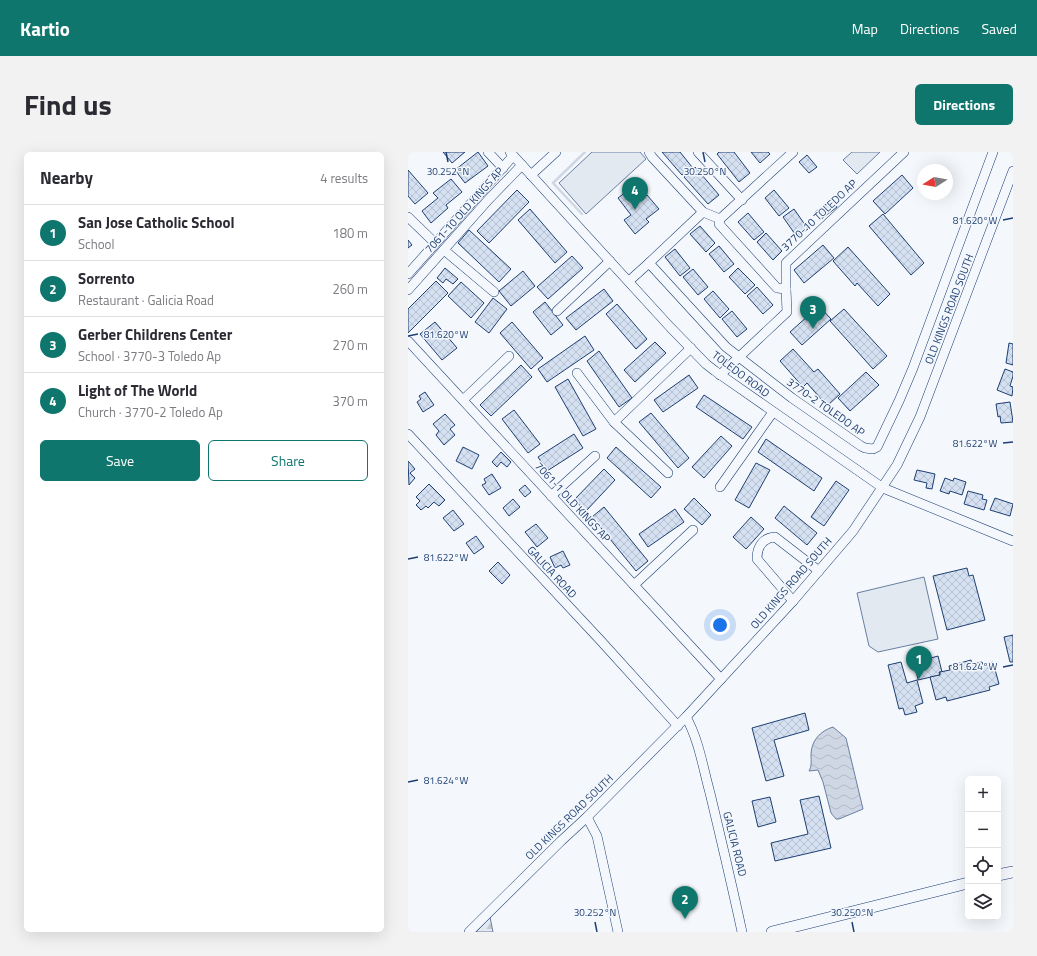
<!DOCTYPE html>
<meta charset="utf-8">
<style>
:root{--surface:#fff;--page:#f2f2f3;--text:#2b2b33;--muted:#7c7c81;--line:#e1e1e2;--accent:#0f766e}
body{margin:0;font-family:"Titillium Web",sans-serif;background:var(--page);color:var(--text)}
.controls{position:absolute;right:12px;bottom:12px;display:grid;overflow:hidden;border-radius:6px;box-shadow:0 4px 16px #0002}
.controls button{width:36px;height:36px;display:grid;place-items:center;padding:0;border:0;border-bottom:1px solid var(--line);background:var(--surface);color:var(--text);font:20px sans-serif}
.compass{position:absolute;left:509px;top:12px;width:36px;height:36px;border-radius:50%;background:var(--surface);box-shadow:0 4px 16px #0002;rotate:259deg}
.you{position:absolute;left:312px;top:473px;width:14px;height:14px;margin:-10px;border:3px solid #fff;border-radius:50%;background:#1a73e8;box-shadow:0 0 0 6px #1a73e833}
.badge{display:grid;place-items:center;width:26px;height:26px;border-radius:50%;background:var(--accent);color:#fff;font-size:13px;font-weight:700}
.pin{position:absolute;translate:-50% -33px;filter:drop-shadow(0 1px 2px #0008)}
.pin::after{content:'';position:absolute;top:21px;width:14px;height:12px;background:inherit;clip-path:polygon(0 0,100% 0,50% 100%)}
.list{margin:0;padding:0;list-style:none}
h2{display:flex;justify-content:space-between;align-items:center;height:52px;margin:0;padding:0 16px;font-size:17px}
h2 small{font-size:13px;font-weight:400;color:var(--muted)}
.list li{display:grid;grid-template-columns:26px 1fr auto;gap:12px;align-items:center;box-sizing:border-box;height:56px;padding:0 16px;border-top:1px solid var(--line)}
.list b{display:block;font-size:15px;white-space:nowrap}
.list p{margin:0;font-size:13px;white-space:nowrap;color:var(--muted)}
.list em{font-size:13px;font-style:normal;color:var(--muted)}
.actions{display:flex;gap:8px;padding:12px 16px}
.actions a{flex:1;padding:9px 0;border:1px solid var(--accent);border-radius:6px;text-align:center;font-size:14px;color:var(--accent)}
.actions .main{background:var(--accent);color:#fff}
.icon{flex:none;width:22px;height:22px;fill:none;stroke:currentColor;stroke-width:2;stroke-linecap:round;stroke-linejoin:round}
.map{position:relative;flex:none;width:605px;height:780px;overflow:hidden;border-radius:6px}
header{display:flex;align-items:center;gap:24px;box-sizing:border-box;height:56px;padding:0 20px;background:var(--accent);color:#fff}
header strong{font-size:19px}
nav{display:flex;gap:22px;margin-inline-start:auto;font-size:14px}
.intro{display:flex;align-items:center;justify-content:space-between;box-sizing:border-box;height:96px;padding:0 24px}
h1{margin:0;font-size:28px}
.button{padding:10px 18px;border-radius:6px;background:var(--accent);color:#fff;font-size:14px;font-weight:700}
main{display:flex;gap:24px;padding:0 24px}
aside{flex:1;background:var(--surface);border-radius:6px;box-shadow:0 4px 16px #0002}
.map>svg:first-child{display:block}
.grass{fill:#e3e9f0;stroke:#687fa3}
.forest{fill:url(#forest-firs);stroke:#687fa3}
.water{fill:url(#water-waves);stroke:#687fa3}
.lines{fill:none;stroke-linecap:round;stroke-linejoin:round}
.stream{stroke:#cfd7e4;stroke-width:2.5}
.building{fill:url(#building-cross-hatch);stroke:#1d3f73}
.minor-casing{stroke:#1d3f73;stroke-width:10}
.major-casing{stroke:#1d3f73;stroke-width:12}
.minor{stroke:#f4f7fb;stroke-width:9}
.major{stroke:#f4f7fb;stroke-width:11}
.ticks{fill:none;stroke:#1d3f73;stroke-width:1.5}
.labels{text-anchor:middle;stroke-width:3;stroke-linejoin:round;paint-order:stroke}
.street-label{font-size:11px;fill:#1d3f73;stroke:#f4f7fb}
.ticks-label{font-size:10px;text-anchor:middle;fill:#1d3f73;stroke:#f4f7fb;stroke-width:3;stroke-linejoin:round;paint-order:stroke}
</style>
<header>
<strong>Kartio</strong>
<nav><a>Map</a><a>Directions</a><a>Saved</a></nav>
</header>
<div class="intro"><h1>Find us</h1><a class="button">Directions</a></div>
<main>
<aside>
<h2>Nearby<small>4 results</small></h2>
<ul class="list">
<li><span class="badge">1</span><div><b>San Jose Catholic School</b><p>School</p></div><em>180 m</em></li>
<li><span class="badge">2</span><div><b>Sorrento</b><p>Restaurant · Galicia Road</p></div><em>260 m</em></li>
<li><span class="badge">3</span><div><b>Gerber Childrens Center</b><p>School · 3770-3 Toledo Ap</p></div><em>270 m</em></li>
<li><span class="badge">4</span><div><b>Light of The World</b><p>Church · 3770-2 Toledo Ap</p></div><em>370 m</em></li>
</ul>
<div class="actions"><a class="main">Save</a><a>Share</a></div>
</aside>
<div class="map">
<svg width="605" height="780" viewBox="0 0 605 780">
<defs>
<pattern id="forest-firs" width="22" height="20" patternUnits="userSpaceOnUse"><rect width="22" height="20" fill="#e3e9f0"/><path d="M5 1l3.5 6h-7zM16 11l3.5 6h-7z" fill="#c2c9d1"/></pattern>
<pattern id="water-waves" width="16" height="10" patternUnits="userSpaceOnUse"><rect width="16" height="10" fill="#cfd7e4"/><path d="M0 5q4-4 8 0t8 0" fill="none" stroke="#b1bac7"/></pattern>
<pattern id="building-cross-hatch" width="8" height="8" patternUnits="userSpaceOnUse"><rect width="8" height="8" fill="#d5e0f0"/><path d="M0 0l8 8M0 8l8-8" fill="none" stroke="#b6c1d1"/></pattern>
</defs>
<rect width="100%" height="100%" fill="#f4f7fb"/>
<!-- grass -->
<g class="grass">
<polygon points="184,0 232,0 238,7 178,62 151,31"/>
<polygon points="444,0 472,0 449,22 435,8"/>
<polygon points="516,425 530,487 470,500 461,494 449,441"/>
</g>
<!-- forest -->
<polygon class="forest" points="82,765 85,780 68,780"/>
<!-- water -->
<path class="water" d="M425 575 438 586 455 657 431 667H428L423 661 415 630 410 618 401 619C404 614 403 609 403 603 403 589 412 579 425 575Z"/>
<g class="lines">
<!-- stream -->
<polyline class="stream" points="174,62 145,31 177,0"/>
</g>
<!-- building -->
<g class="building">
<polygon points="35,0 57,0 44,11"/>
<polygon points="70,0 80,14 57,31 47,18"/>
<polygon points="254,0 272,0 284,15 274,23"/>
<polygon points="311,0 326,0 342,21 331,30 309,2"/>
<polygon points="343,0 360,0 362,2 352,11"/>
<polygon points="399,3 409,15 401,21 391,10"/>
<polygon points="287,15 311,43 300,52 276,25"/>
<polygon points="0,18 20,41 7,52 0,44"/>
<polygon points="494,23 505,36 477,62 465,49"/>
<polygon points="43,27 54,40 38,53 40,56 23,71 14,59 30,46 25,41"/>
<polygon points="223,36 233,48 239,43 251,57 238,67 241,70 227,82 216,68 223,63 210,46"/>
<polygon points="109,38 121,50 81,91 69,79"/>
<polygon points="366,38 381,56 371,64 357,46"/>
<polygon points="424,48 429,55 412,68 407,60"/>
<polygon points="122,57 159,100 147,111 110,68"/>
<polygon points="386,57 400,77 389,85 375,65"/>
<polygon points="340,61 356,80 346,88 330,70"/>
<polygon points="475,62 516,111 503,123 461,74"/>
<polygon points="292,74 307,91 298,100 282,82"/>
<polygon points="61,78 103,117 91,130 50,91"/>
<polygon points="358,81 374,99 365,108 349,90"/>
<polygon points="0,88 4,93 0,96"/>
<polygon points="415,93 426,106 396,131 386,118"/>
<polygon points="311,94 326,112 316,120 301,102"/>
<polygon points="440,95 482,142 470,154 449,131 447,134 425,109"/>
<polygon points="267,97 282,116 272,124 257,105"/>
<polygon points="164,104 175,116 140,147 129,135"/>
<polygon points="37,116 50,127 45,132 38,127 35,131 29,126"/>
<polygon points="330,116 347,133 337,142 321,125"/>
<polygon points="285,117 300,135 290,143 275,125"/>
<polygon points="115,119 127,134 103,154 91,139"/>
<polygon points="28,129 40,141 0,181 0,157"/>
<polygon points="53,130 76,151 63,166 40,144"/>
<polygon points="349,135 365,153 355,162 339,144"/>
<polygon points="196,137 205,149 168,178 158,166"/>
<polygon points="305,139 321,157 312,166 296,147"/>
<polygon points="85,146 99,157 81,181 67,170"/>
<polygon points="137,150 155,173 143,183 125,160"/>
<polygon points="209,152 239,187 228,197 198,162"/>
<polygon points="411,154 423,167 394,193 382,180"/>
<polygon points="436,157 479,204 465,217 422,169"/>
<polygon points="324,159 339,177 329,185 314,167"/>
<polygon points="27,170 49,196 34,208 12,182"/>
<polygon points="104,170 135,206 123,217 92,181"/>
<polygon points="177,184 186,198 139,230 130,217"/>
<polygon points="247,190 258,201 227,230 216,218"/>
<polygon points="601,191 605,192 605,213 598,211"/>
<polygon points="385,197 406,220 410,217 432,242 419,254 399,231 395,235 372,209"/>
<polygon points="191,199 224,246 211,255 179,209"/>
<polygon points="113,213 124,225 83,264 72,253"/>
<polygon points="597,217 605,220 605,224 602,234 605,235 604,244 589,238"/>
<polygon points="458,220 471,233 442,259 430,246"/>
<polygon points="281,223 290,236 255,260 246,248"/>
<polygon points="160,227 188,277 175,284 147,235"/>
<polygon points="17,240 26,253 15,260 9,250 13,247 11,244"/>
<polygon points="296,243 344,275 335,287 288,255"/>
<polygon points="602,250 605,270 593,271 592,264 590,265 588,252"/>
<polygon points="106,258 132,292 120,301 94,267"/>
<polygon points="243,261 281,306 270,316 231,270"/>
<polygon points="37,262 47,273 42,277 47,283 36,293 28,283 31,279 25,272"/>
<polygon points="166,282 175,296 139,319 130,305"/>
<polygon points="313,284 324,294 296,326 284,315"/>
<polygon points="358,287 414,326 406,339 350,300"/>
<polygon points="55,295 71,303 64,317 48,309"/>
<polygon points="208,295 253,335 243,346 199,306"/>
<polygon points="93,300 103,310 99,315 93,310 89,315 84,310"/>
<polygon points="0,309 7,317 2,321 7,326 1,333"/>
<polygon points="348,311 362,318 341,356 327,348"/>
<polygon points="196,317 207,328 178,359 166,348"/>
<polygon points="509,318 527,322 524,337 518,336 519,331 506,328"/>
<polygon points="84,322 93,336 81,343 74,333 78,331 76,327"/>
<polygon points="537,326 545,329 546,326 558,330 554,343 542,339 541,342 532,339"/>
<polygon points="428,329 441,338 416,374 403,365"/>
<polygon points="21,332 37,348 31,354 26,350 20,356 18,354 13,358 8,353 12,349 8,345"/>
<polygon points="117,333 123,340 117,345 111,338"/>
<polygon points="560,339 575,343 574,347 579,348 576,358 556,352"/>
<polygon points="286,346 303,363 294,373 276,357"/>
<polygon points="587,346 605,352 602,364 582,358"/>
<polygon points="105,347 112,355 101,364 95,356"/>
<polygon points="376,354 409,381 399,393 367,366"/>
<polygon points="196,355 240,409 228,419 184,365"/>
<polygon points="267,357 276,370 240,395 231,382"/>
<polygon points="45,358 56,372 46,379 35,366"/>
<polygon points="343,365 356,377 338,397 325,385"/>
<polygon points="128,372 140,386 129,395 117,380"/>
<polygon points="68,384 76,395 66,402 58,391"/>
<polygon points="155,399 162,413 155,416 153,413 147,416 142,405"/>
<polygon points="90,410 102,423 94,432 81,419"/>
<polygon points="559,416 561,424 565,423 577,468 539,478 525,424"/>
<polygon points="605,483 605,510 602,510 596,485"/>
<polygon points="530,504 534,520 531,520 532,523 510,528 507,514 512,512 512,509"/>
<polygon points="563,508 564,512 574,510 575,513 585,510 591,532 581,535 582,538 539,549 538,545 528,548 522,525 532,523 532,520 542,518 541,514"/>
<polygon points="493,510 499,531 509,528 515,551 507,554 509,560 497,563 495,556 491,557 480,513"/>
<polygon points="397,561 401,578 366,588 376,624 358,629 344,576"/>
<polygon points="411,644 423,696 367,709 363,691 400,682 392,648"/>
<polygon points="362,645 368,670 350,675 344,649"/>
</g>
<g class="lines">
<!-- minor casing -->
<g class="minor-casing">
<g id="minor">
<polyline points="80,0 95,16"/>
<polyline points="102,0 262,175 298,212 307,219 475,336 605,389"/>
<polyline points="241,0 244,5 295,60 312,67 311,72 369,136 378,137 378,111 496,0"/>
<polyline points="290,0 334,48"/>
<polyline points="123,23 148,0"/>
<polyline points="295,60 241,111 318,195 384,246 453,294 457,296 465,297 469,295 491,249 505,216 585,0"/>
<polyline points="0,65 27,91"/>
<polyline points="312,67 385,0"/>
<polyline points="36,98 86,140"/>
<polyline points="0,122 105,4"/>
<polyline points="221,129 241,111"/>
<polyline points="0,138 81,47 114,13"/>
<polyline points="149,159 202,109"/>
<polyline points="0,189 313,527"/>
<polyline points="169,221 206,270 260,321"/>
<polyline points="312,223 379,160 378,137"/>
<polyline points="55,248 101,204"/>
<polyline points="206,270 283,196"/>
<polyline points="0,282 193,489 270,574"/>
<polyline points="312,335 365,260"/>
<polyline points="143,344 187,304"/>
<polyline points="226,433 285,378"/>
<path d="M385 449 349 407C349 394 355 386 367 385L411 419"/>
<path d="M278 565C291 588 295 616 302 641 313 687 324 733 334 780"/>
<polyline points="179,665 189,684 210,780"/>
<polyline points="61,780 153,689 179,665 278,565 385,449 445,379 489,313 512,265 605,19"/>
</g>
</g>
<!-- major casing -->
<g class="major-casing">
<g id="major">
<polyline points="590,723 605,720"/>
<polyline points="364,780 560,731"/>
</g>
</g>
<!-- minor -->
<use href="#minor" class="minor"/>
<!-- major -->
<use href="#major" class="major"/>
</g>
<!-- ticks -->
<path class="ticks" d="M38 0 40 10M295 0 297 10M595 68 605 66M0 184 10 182M595 291 605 290M0 407 10 405M595 515 605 513M0 630 10 628M187 770 189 780M444 770 446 780"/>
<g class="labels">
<!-- street labels -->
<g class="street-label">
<text transform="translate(56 58) rotate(-48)" y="4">7061-10 OLD KINGS AP</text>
<text transform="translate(411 63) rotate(-43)" y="4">3770-10 TOLEDO AP</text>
<text transform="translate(541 157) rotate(-69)" y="4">OLD KINGS ROAD SOUTH</text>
<text transform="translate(333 222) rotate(37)" y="4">TOLEDO ROAD</text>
<text transform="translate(418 255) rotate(35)" y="4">3770-2 TOLEDO AP</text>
<text transform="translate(165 350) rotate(47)" y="4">7061-1 OLD KINGS AP</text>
<text transform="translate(144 420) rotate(47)" y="4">GALICIA ROAD</text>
<text transform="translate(383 431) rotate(-49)" y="4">OLD KINGS ROAD SOUTH</text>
<text transform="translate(161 665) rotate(-44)" y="4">OLD KINGS ROAD SOUTH</text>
<text transform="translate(327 692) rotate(76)" y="4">GALICIA ROAD</text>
</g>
</g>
<g class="ticks-label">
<text x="40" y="23">30.252°N</text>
<text x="297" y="23">30.250°N</text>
<text x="567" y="72">81.620°W</text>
<text x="38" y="186">81.620°W</text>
<text x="567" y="295">81.622°W</text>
<text x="38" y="409">81.622°W</text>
<text x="567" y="518">81.624°W</text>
<text x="38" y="632">81.624°W</text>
<text x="187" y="764">30.252°N</text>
<text x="444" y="764">30.250°N</text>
</g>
</svg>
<div class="controls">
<button>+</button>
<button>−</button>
<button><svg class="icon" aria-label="locate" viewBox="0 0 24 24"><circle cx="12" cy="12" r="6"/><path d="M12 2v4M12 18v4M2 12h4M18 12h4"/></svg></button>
<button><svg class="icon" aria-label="layers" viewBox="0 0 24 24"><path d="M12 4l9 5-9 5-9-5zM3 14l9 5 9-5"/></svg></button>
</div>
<svg class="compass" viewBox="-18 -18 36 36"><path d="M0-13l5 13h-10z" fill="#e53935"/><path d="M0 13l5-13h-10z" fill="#7c7c81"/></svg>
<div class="you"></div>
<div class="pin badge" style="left:511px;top:527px">1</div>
<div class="pin badge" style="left:277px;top:767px">2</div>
<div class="pin badge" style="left:405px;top:177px">3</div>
<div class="pin badge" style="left:227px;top:58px">4</div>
</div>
</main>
